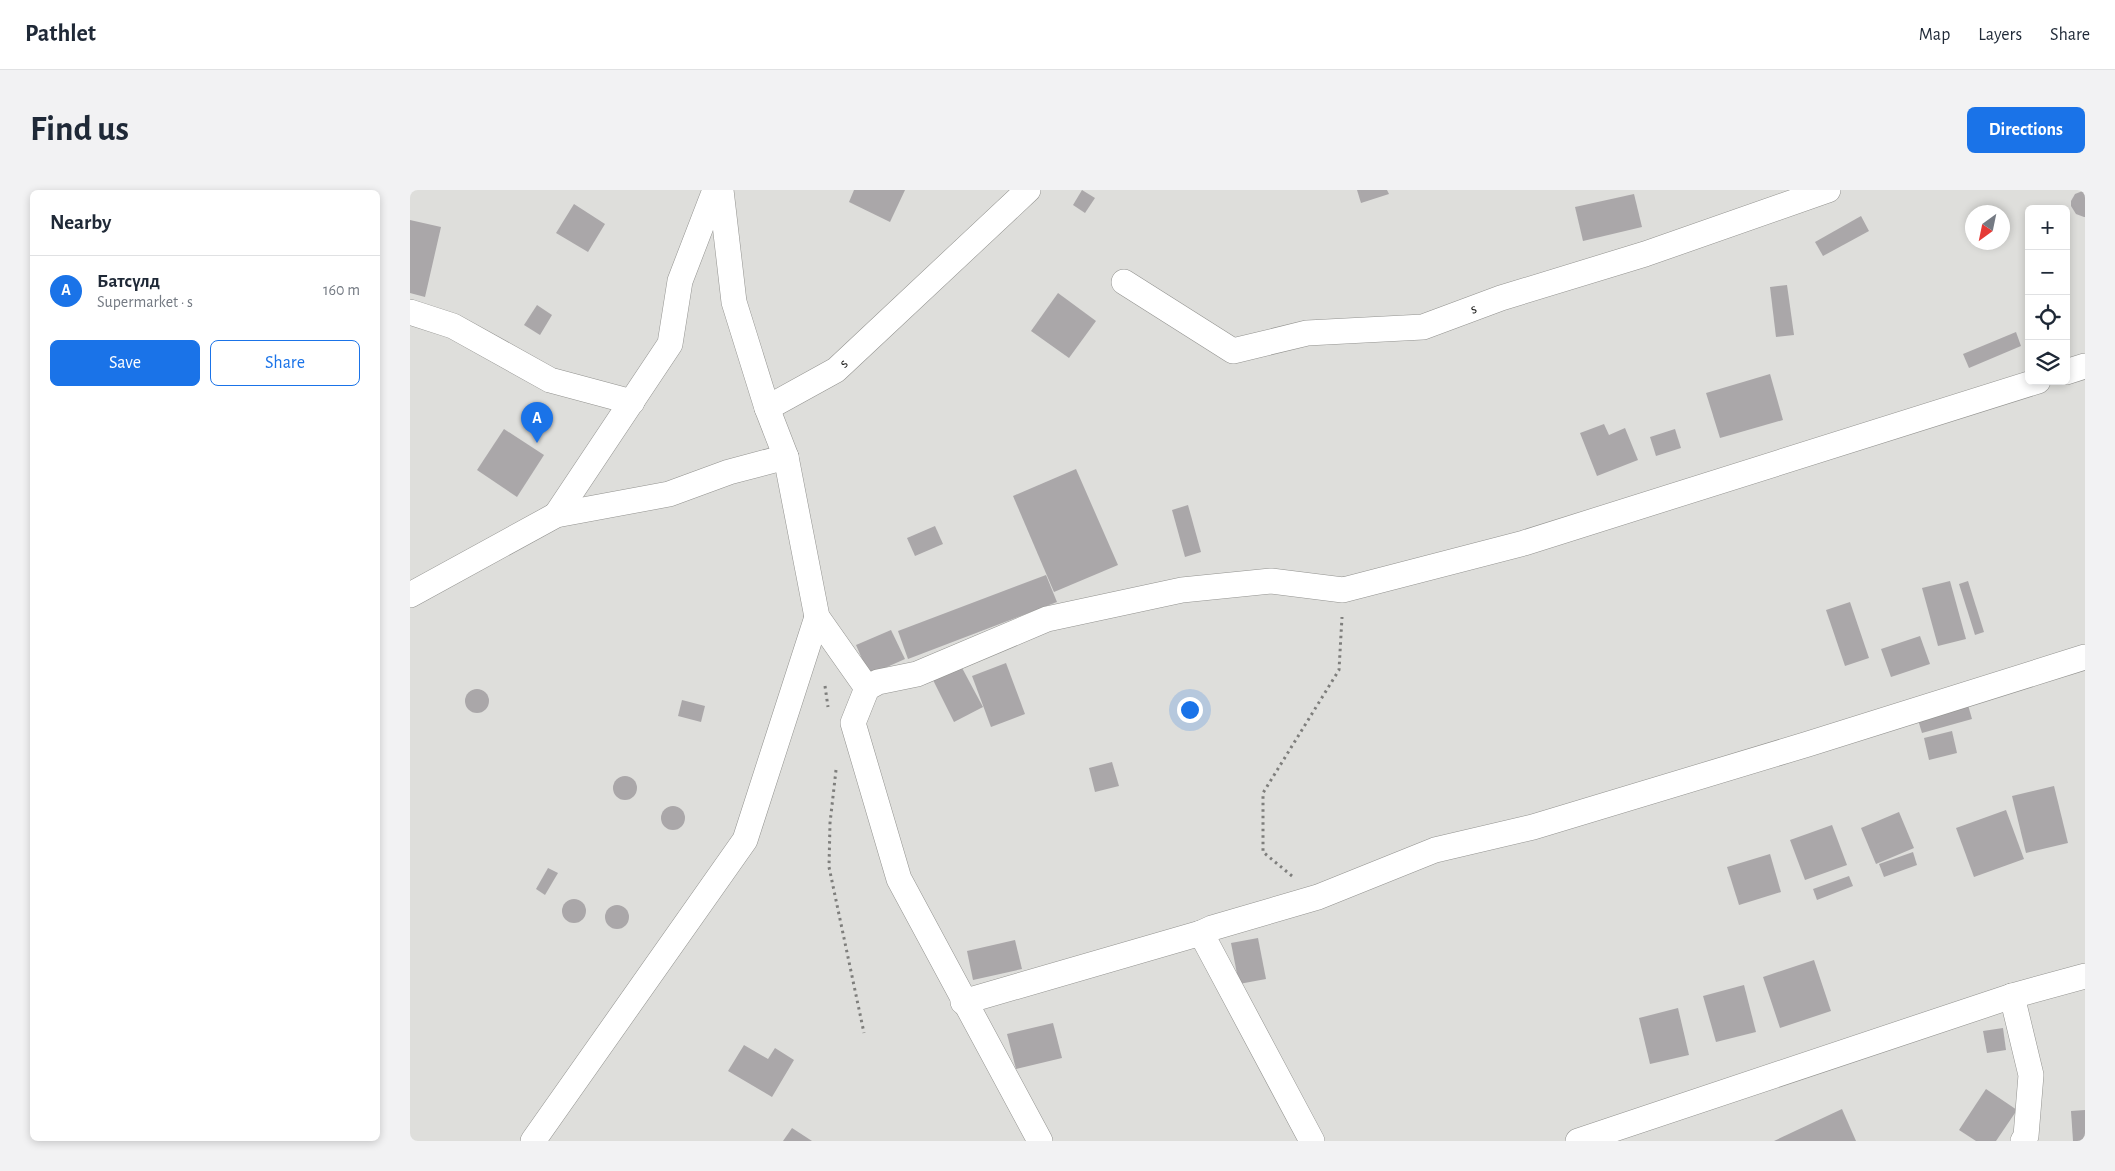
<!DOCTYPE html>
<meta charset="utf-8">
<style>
:root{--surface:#fff;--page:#f2f2f3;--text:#1f2937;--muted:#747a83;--line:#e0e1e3;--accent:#1a73e8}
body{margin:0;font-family:"Alegreya Sans",sans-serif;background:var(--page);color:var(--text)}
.controls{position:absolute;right:15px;top:15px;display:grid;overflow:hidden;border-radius:8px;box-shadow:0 2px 8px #0003}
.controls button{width:45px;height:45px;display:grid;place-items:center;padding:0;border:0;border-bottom:1px solid var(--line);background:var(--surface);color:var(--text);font:25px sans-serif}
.compass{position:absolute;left:1555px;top:15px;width:45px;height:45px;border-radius:50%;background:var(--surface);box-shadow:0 2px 8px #0003;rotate:213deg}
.you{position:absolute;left:779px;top:519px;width:18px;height:18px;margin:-12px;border:4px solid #fff;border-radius:50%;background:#1a73e8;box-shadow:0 0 0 8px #1a73e833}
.badge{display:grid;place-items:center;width:32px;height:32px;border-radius:50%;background:var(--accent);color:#fff;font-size:16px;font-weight:700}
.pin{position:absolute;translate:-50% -41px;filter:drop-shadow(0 1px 2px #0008)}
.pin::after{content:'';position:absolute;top:26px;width:18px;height:15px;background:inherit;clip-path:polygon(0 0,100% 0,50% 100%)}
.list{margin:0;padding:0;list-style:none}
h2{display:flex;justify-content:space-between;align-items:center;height:65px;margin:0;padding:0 20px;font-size:21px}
h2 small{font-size:16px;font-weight:400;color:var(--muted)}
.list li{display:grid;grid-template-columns:32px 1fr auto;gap:15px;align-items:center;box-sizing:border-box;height:70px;padding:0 20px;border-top:1px solid var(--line)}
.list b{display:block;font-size:19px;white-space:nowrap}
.list p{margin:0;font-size:16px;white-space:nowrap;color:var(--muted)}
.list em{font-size:16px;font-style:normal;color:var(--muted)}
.actions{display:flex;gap:10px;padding:15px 20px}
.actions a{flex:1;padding:11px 0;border:1px solid var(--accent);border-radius:8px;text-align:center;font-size:18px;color:var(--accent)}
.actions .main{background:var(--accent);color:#fff}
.icon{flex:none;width:28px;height:28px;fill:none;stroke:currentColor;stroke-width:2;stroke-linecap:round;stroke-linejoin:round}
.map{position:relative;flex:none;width:1675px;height:951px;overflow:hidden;border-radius:8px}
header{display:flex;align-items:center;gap:30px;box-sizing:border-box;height:70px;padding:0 25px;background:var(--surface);border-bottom:1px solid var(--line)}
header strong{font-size:24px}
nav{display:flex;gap:28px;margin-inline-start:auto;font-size:18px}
.intro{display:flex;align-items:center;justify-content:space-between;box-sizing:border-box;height:120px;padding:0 30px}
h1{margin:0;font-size:35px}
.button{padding:12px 22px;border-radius:8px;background:var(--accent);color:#fff;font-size:18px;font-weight:700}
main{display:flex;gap:30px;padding:0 30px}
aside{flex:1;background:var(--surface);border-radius:8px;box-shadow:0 2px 8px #0003}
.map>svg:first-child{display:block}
.building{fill:#aaa7a9}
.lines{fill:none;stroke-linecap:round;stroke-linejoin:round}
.minor-casing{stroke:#92928f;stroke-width:26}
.path{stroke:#7e7e7c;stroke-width:3;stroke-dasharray:2.5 4;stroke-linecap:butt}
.minor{stroke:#fff;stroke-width:25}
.labels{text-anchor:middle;stroke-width:5;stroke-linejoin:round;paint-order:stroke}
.street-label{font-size:15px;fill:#0f0f0e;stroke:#dededb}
</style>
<header>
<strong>Pathlet</strong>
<nav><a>Map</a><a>Layers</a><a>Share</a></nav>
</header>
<div class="intro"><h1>Find us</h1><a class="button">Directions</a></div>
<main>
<aside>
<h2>Nearby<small></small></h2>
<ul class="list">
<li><span class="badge">A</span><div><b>Батсүлд</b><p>Supermarket · s</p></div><em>160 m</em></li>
</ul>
<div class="actions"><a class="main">Save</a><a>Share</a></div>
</aside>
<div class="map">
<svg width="1675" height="951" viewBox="0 0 1675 951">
<rect width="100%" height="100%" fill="#dededb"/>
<!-- building -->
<g class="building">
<polygon points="444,0 495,0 480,32 439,12"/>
<polygon points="672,0 685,8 675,23 663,15"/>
<polygon points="947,0 977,0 979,4 951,13"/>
<polygon points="1675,0 1675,27 1674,27 1666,24 1661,16 1661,11 1665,4"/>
<polygon points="1224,4 1232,37 1173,51 1165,17"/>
<polygon points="164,14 195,34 178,62 146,43"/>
<polygon points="1451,26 1459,41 1413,66 1405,52"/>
<polygon points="0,30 31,37 15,107 0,103"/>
<polygon points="1377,95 1384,145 1366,147 1360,97"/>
<polygon points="648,103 686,131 659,168 621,141"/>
<polygon points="127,115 142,125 130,145 114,135"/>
<polygon points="1606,142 1611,156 1559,178 1553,164"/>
<polygon points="1360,184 1373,230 1310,248 1296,203"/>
<polygon points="1194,234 1199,245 1215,238 1228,270 1187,286 1170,243"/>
<polygon points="94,239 134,265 107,307 67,280"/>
<polygon points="1265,239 1271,258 1246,266 1240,247"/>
<polygon points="666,279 708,375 644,402 603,306"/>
<polygon points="778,315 791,362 775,367 762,320"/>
<polygon points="525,336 533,354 505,366 497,348"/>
<polygon points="636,385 647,412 498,469 488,441"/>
<polygon points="1540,391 1556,449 1528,456 1512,398"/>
<polygon points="1558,391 1574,442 1565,445 1549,394"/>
<polygon points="1440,412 1459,468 1435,476 1416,420"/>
<polygon points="481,440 495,469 459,485 446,455"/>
<polygon points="1510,446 1520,474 1481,487 1471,459"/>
<polygon points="596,473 615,524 581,537 562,486"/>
<polygon points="551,476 573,517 544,532 523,490"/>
<circle cx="67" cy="511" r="12"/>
<polygon points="272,510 295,516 291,532 268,526"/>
<polygon points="1558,515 1562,529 1512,543 1508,530"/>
<polygon points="1542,541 1547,563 1519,570 1514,548"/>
<polygon points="702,572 709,596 685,602 679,578"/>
<circle cx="215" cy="598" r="12"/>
<polygon points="1644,596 1658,653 1616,663 1602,606"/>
<circle cx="263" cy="628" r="12"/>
<polygon points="1596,620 1614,669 1564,687 1546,638"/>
<polygon points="1489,622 1504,658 1466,674 1451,638"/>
<polygon points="1422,635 1437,675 1395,690 1380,650"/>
<polygon points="1503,662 1507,675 1474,687 1469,674"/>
<polygon points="1360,664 1371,702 1329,715 1317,677"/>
<polygon points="138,678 148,683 135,705 126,699"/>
<polygon points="1439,686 1443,696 1407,710 1403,699"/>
<circle cx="164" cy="721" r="12"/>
<circle cx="207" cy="727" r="12"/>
<polygon points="848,748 856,789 829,794 821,753"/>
<polygon points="605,750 612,779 563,790 557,761"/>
<polygon points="1404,770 1421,821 1370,838 1353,787"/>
<polygon points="1334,795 1346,842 1306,852 1293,806"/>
<polygon points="1268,818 1279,865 1240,874 1229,828"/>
<polygon points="643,833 652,868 606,879 597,844"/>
<polygon points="1593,838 1596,860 1577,863 1573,841"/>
<polygon points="334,855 358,869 365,858 384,870 362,907 318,881"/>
<polygon points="1576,899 1607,920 1586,951 1566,951 1549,940"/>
<polygon points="1432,919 1446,951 1364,951"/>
<polygon points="1675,920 1675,951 1663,951 1661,921"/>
<polygon points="382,938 402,951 373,951"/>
</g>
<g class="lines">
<!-- minor casing -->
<g class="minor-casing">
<g id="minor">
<polyline points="311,0 324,112 357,218 376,267 407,427 457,498 443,533 489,689 630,951"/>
<path id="s1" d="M714 92 823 161 897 143 1013 137 1091 108 1235 64 1418 0"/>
<polyline points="0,122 43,136 140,190 222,212"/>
<polyline points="1656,182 1675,176"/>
<path id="s2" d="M357 218 426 180 618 0"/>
<polyline points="146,325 260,154 270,91 305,0"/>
<polyline points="0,405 146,325 259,304 319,282 376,267"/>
<polyline points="457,498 468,492 507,484 637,429 772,400 861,391 933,400 1114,353 1628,191"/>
<polyline points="791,743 802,738 908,707 1025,660 1123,637 1398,554 1675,467"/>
<polyline points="1602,806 1621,885 1616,946 1613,951"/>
<polyline points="553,812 791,743 902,951"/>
<polyline points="123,951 335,650 407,427"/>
<polyline points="1168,951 1602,806 1675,786"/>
</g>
</g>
<!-- path -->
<g class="path">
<polyline points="415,496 418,517"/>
<polyline points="426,580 420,633 419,677 454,843"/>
<polyline points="882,686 853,662 853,603 929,480 932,427"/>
</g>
<!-- minor -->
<use href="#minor" class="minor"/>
</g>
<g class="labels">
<!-- street labels -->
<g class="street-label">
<text dy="5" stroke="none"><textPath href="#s1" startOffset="375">s</textPath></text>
<text dy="5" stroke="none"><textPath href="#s2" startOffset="89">s</textPath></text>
</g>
</g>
</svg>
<div class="controls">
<button>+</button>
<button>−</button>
<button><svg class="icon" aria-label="locate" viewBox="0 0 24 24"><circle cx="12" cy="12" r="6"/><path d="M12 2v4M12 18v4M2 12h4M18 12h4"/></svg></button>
<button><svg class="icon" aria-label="layers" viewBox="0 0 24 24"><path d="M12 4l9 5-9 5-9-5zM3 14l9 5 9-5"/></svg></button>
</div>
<svg class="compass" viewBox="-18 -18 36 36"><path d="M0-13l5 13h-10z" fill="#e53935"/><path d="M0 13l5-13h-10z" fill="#747a83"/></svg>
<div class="you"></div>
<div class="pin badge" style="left:127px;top:253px">A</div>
</div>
</main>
